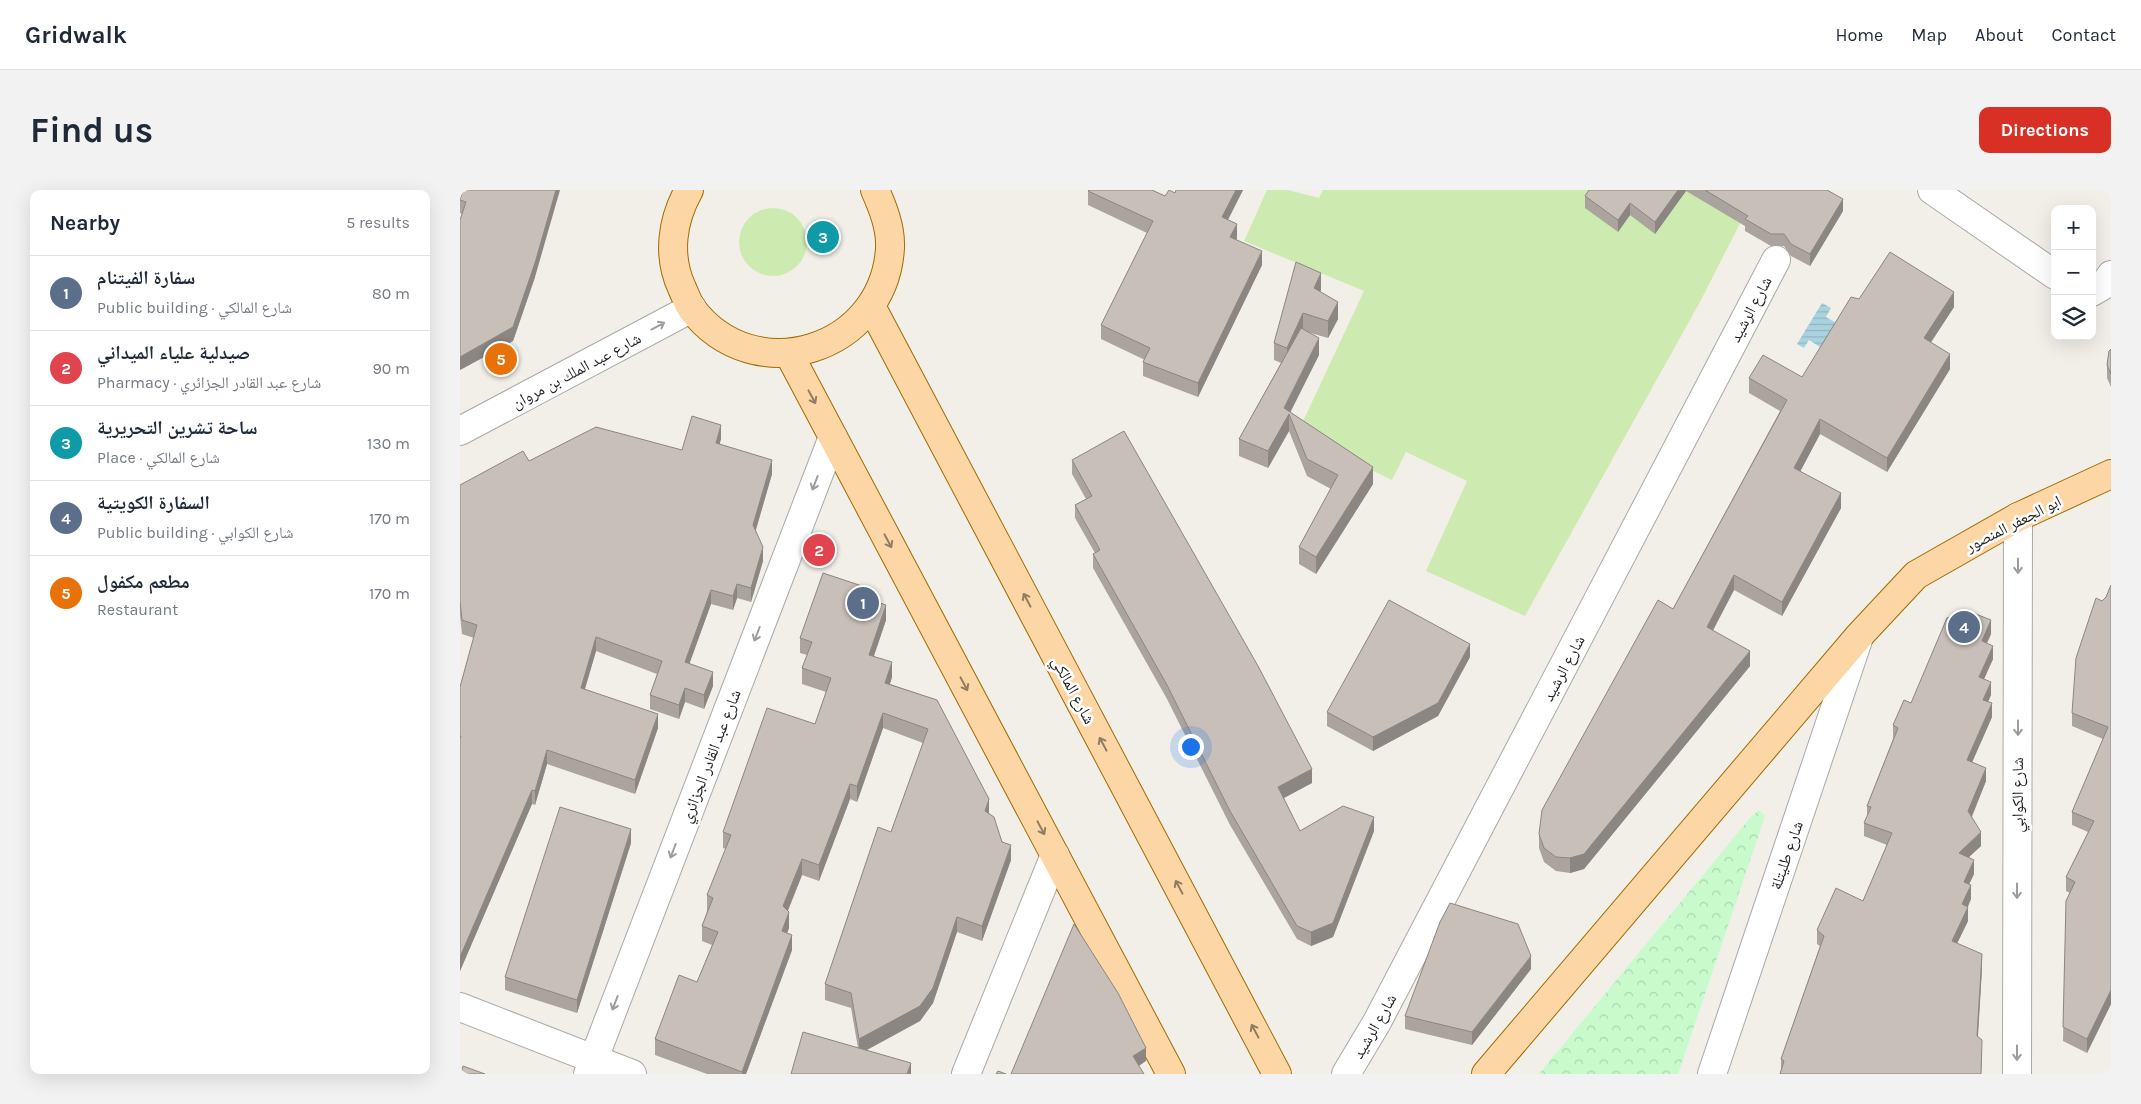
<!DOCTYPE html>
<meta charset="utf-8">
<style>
:root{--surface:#fff;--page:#f2f2f3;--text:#1f2937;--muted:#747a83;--line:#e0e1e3;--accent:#d93025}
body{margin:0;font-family:Karla,"Noto Naskh Arabic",sans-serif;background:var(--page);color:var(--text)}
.controls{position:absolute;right:15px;top:15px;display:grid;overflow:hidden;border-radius:10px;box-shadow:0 5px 20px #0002}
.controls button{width:45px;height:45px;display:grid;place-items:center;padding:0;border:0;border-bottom:1px solid var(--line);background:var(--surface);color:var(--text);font:25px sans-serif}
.you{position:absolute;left:730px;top:556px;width:18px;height:18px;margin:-12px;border:4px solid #fff;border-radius:50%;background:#1a73e8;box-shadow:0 0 0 8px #1a73e833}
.badge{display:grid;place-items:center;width:32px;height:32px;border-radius:50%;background:var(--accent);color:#fff;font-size:16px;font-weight:700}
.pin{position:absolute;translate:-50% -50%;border:2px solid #fff;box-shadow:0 1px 5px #0006}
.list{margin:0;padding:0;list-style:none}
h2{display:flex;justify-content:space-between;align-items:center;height:65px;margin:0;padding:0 20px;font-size:21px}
h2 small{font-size:16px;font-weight:400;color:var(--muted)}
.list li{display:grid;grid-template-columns:32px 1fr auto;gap:15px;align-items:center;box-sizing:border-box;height:75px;padding:0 20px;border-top:1px solid var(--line)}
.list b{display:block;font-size:19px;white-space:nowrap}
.list p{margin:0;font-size:16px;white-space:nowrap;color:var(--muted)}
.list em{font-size:16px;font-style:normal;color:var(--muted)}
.icon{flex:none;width:28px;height:28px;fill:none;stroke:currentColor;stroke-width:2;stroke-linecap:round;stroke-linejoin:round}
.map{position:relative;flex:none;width:1651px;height:884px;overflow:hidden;border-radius:10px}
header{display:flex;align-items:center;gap:30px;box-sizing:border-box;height:70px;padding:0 25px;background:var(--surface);border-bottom:1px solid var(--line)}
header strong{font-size:24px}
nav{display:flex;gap:28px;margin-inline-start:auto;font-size:18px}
.intro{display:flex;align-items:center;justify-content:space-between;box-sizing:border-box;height:120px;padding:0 30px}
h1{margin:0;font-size:35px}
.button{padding:12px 22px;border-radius:10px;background:var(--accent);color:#fff;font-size:18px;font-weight:700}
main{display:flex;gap:30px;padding:0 30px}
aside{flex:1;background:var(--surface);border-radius:10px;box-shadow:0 5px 20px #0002}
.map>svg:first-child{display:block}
.grass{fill:#cdebb0}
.park{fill:url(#park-crowns)}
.water{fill:url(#water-rules)}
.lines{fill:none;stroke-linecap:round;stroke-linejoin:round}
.minor-casing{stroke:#a9a9a9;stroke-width:30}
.major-casing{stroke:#a06b00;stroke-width:30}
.minor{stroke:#fff;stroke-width:28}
.major{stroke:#fcd6a4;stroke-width:28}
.wall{fill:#aba49e}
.shaded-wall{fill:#8b8681}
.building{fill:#c7bfb8;stroke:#8b8681}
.oneway{stroke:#9c9c9c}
.oneway2{stroke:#8f7c63}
.labels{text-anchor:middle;stroke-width:5;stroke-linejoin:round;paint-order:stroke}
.street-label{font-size:16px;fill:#222;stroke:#fff}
</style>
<header>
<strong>Gridwalk</strong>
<nav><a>Home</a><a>Map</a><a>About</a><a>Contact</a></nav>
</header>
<div class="intro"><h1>Find us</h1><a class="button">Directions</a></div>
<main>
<aside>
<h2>Nearby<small>5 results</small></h2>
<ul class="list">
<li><span class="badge" style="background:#5c6f8a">1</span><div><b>سفارة الفيتنام</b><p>Public building · شارع المالكي</p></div><em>80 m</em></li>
<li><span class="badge" style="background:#e0444e">2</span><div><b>صيدلية علياء الميداني</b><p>Pharmacy · شارع عبد القادر الجزائري</p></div><em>90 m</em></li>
<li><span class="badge" style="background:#0f9aa8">3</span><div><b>ساحة تشرين التحريرية</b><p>Place · شارع المالكي</p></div><em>130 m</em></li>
<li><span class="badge" style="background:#5c6f8a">4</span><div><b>السفارة الكويتية</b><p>Public building · شارع الكوابي</p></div><em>170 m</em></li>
<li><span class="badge" style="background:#e8710a">5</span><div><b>مطعم مكفول</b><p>Restaurant</p></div><em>170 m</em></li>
</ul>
</aside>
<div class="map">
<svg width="1651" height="884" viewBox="0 0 1651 884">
<defs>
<pattern id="park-crowns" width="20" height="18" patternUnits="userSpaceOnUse" patternTransform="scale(1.25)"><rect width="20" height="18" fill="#c8facc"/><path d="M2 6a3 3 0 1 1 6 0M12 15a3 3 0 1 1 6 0" fill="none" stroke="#acd6af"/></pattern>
<pattern id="water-rules" width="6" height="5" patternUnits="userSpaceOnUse" patternTransform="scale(1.25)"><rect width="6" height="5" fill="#aad3df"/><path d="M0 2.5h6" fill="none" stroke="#92b5bf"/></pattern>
</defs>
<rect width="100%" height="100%" fill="#f2efe9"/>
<!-- grass -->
<g class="grass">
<polygon points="807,0 828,0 859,8 863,0 1297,0 1240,112 1065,426 966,381 1007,291 946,262 932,290 837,244 904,101 784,51"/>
<circle cx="313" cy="52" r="34"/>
</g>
<!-- park -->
<polygon class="park" points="1299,620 1305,626 1218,884 1079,884 1290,628"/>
<!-- water -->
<polygon class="water" points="1362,113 1371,118 1366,127 1378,134 1363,159 1349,150 1344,158 1337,154"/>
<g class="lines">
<!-- minor casing -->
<g class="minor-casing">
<g id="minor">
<polyline points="1472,0 1595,85"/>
<polyline points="1632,102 1644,95 1651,85"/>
<polyline points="0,241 232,118"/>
<polyline points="0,817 172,884"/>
<polyline points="128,884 373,247"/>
<polyline points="506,884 595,665"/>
<polyline points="886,884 917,832 1316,70"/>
<polyline points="1252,884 1399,447"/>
<polyline points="1557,884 1558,327"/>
</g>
</g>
<!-- major casing -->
<g class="major-casing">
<g id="major">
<path d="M229 0C212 30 207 66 222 98 225 105 228 113 232 119 294 201 424 161 430 58 431 38 423 18 415 0"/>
<polyline points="411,116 817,884"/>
<polyline points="329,164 711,884"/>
<polyline points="1026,884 1399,446 1456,385 1558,327 1651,284"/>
</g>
</g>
<!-- minor -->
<use href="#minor" class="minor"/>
<!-- major -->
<use href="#major" class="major"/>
</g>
<!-- wall -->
<g class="wall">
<polygon points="3,0 75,87 53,151 0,180 0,30 2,24 0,23 0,9"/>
<polygon points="716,0 783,0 768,30 777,48 776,50 802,75 738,207 683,186 683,172 685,170 641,149 641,135 687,43 628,15 628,1 705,6 715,3"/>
<polygon points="1129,0 1367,0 1383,21 1350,76 1331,66 1324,56 1311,56 1285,41 1285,36 1226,1 1195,44 1170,25 1158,42 1125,18 1125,6"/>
<polygon points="861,100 860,102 878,129 868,148 847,142 859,165 830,222 913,294 856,384 839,374 839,357 871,299 847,286 829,241 808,278 779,266 779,249 821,173 814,170 814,153"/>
<polygon points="1399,109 1494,117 1471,152 1490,179 1427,282 1360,244 1340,282 1381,318 1322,426 1274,400 1252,441 1290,476 1124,679 1110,683 1096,681 1084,672 1079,658 1079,644 1213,419 1320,221 1289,203 1289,188 1342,187"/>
<polygon points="1651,159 1651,197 1647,188 1647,175"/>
<polygon points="261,249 259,254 312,284 296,340 303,371 291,412 277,408 273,420 251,414 229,474 253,496 244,519 225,512 219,529 190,519 190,505 197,484 136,461 125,499 198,538 175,604 87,574 75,615 72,614 0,781 0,497 14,448 2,444 0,425 0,295 69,271 222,260"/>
<polygon points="612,270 852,593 824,608 840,641 914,641 873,747 851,756 837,749 770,635 707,509 633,378 633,364 635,363 615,328 615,315 626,309 612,284"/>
<polygon points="1651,395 1651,814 1627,863 1603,851 1606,711 1610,703 1606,701 1606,687 1628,642 1612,635 1612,622 1643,549 1612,536 1612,523 1642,411 1646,407"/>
<polygon points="411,410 426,430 414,466 432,487 430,494 477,510 529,623 551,670 522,751 497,742 473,813 460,831 407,860 451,884 398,858 391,818 365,810 365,794 431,642 463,553 423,538 397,612 390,609 359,691 342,685 328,721 329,738 327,743 332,760 286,884 247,884 195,865 195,849 237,792 252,755 242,751 242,736 247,721 247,705 266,659 263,658 263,642 355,534 366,502 342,494 342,478 347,465 340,463 340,448"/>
<polygon points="1531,444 1527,453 1533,469 1524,489 1531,505 1528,512 1532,527 1512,572 1526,591 1512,627 1521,656 1508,668 1514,684 1509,694 1511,709 1508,717 1508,731 1497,753 1522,778 1518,847 1522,864 1521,884 1320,884 1321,880 1321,869 1360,756 1357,754 1357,740 1403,711 1427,655 1404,646 1404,633 1407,627 1407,616 1433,549 1433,535 1451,513"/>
<polygon points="1010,467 978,526 913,561 867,536 867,522"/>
<polygon points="171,653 117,823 45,800 45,787"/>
<polygon points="1071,779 1012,855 945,839 945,826"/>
</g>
<!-- shaded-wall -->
<g class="shaded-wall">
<polygon points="96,0 100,0 75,87 53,151 0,180 0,167"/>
<polygon points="776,0 783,0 762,41 762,27"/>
<polygon points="1218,0 1226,0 1226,1 1195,44 1195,32"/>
<polygon points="1383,9 1383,21 1350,76 1350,64"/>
<polygon points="1170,13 1170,25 1158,42 1158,30"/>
<polygon points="777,34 777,48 770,61 770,47"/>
<polygon points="802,61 802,75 738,207 738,193"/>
<polygon points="861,83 861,100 854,115 854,98"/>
<polygon points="1494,102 1494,117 1464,163 1464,148"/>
<polygon points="878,112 878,129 868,148 868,131"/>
<polygon points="843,123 843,140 827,175 827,158"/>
<polygon points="859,148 859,165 829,225 829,241 808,278 808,261 824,218"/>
<polygon points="1490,164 1490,179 1427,282 1427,268"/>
<polygon points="1360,229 1360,244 1334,293 1334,278"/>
<polygon points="261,235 261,249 256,267 256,253"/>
<polygon points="312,270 312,284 293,349 293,335"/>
<polygon points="913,277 913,294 856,384 856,367"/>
<polygon points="1381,303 1381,318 1322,426 1322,412"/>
<polygon points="303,357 303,371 291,412 291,398"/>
<polygon points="1274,385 1274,400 1247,452 1247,437"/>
<polygon points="277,394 277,408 273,420 273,406"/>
<polygon points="411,399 411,415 408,409"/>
<polygon points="251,400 251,414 225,486 225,472"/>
<polygon points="426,415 426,430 409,480 409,465"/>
<polygon points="1531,430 1531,444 1522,464 1522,451"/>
<polygon points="136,447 136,461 121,512 121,498"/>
<polygon points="1010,454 1010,467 978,526 913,561 913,547"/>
<polygon points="1533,456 1533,469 1519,500 1519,487"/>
<polygon points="1290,461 1290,476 1124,679 1110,683 1110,668"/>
<polygon points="432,472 432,487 425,508 425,493"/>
<polygon points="253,482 253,496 244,519 244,505"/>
<polygon points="1531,492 1531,505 1523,523 1523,510"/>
<polygon points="225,498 225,512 219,529 219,515"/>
<polygon points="1532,513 1532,527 1507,584 1507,570"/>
<polygon points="423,523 423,538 397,612 397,596"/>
<polygon points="198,524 198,538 175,604 175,590"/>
<polygon points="87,560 87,574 75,615 75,601"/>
<polygon points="1526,578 1526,591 1508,635 1508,621"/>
<polygon points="852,579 852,593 818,611 818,597"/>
<polygon points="390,594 390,609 359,691 359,675"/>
<polygon points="72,600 72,614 0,781 0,767"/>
<polygon points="529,609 529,624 525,621"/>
<polygon points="914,627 914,641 873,747 851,756 851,742"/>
<polygon points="171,639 171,653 117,823 117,810"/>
<polygon points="1521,642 1521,656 1499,676 1499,663"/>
<polygon points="551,655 551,670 522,751 522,736"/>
<polygon points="342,669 342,685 323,732 323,716"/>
<polygon points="1514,670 1514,684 1504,705 1504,692"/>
<polygon points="1511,695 1511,709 1502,728 1502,714"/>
<polygon points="1508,717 1508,731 1492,764 1492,751"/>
<polygon points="329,722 329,738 322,756 322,741"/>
<polygon points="497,727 497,742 473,813 460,831 399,864 399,849"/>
<polygon points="332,745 332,760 286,884 282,884 282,882"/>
<polygon points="1522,764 1522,778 1517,860 1517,846"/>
<polygon points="1071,766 1071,779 1012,855 1012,842"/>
<polygon points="1651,800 1651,814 1627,863 1627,849"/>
<polygon points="686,858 686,871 673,880 673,866"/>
<polygon points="451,873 451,884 447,884"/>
</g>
<!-- building -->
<g class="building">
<polygon points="3,0 96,0 75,73 53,137 0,167 0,30 6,12 0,10"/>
<polygon points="629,0 692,0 705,6 709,0 715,3 716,0 776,0 762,27 777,34 770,47 802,61 738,193 683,172 690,158 641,135 693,31 628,1"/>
<polygon points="1129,0 1218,0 1195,32 1170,13 1158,30 1125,6"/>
<polygon points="1245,0 1367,0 1383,9 1350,64 1331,54 1324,44 1311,44 1285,29 1288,26"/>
<polygon points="1430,62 1494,102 1464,148 1490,164 1427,268 1360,229 1334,278 1381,303 1322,412 1274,385 1247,437 1290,461 1124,664 1110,668 1096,667 1084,658 1079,644 1082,620 1198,410 1213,419 1327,210 1289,188 1303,165 1342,187 1391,107 1399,109"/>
<polygon points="836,72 861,83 854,98 878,112 868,131 843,123 827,158 814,153"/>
<polygon points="841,138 859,148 824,218 913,277 856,367 839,357 878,285 847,269 829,224 808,261 779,249"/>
<polygon points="1651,159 1651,184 1647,175 1649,161"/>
<polygon points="232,226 261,235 256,253 312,270 293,335 303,357 291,398 277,394 273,406 251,400 225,472 253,482 244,505 225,498 219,515 190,505 202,471 136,447 121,498 198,524 175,590 87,560 75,601 72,600 0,767 0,549 1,546 0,546 0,497 17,435 2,430 0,411 0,295 63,261 69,271 136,237 222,260"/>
<polygon points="664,241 798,476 852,579 818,597 840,641 883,616 914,627 873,733 851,742 837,736 770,621 707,495 633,364 640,360 615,315 632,306 612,270"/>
<polygon points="363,383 411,399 408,409 426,415 409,465 432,472 425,493 477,510 529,609 525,621 534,627 542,652 551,655 522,736 497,727 473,798 460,816 399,849 391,803 365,794 418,637 431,642 468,539 423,523 397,596 390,594 359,675 342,669 323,716 329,722 322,741 332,745 282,882 195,849 219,785 237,792 258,742 242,736 253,708 247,705 271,645 263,642 307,518 355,534 371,488 342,478 352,452 340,448"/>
<polygon points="1651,395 1651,800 1627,849 1603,837 1606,711 1615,692 1606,687 1634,631 1612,622 1648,537 1612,523 1616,468 1636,408 1642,411 1646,407"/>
<polygon points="929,410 1010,454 978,513 913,547 867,522"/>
<polygon points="1508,421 1531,430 1522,451 1533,456 1519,487 1531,492 1523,510 1532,513 1507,570 1526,578 1508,621 1521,642 1499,663 1514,670 1504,692 1511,695 1502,714 1508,717 1492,751 1522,764 1517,846 1522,850 1521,884 1320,884 1324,871 1321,869 1364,746 1357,740 1376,698 1403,711 1432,643 1404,633 1411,617 1407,616 1438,538 1433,535 1444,510 1451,513 1487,428"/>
<polygon points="100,617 171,639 117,810 45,787"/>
<polygon points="990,713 1058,734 1071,766 1012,842 945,826 980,732"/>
<polygon points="614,734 658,803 686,858 673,866 684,884 551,884"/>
<polygon points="343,842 451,873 447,884 331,884"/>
<polygon points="3,876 25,884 1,884"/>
<polygon points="538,881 546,884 536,884"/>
</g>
<!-- one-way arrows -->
<defs><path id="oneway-shaft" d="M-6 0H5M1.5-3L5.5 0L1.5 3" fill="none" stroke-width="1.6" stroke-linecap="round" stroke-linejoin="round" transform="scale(1.25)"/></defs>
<g class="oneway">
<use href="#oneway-shaft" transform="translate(198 136) rotate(-28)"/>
<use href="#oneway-shaft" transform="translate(355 293) rotate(111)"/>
<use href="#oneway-shaft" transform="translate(1558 376) rotate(90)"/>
<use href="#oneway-shaft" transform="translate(297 444) rotate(111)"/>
<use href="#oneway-shaft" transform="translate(1558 538) rotate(90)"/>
<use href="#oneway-shaft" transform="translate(213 661) rotate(111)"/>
<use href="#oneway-shaft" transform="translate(1557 701) rotate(90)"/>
<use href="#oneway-shaft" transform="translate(155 813) rotate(111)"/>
<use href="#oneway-shaft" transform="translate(1557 863) rotate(90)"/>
</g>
<g class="oneway2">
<use href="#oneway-shaft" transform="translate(352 207) rotate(62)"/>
<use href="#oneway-shaft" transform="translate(428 351) rotate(62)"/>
<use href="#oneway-shaft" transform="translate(567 410) rotate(-118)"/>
<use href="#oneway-shaft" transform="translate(504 494) rotate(62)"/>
<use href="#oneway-shaft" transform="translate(643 554) rotate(-118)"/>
<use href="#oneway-shaft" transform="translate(581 638) rotate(62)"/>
<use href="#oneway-shaft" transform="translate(719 697) rotate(-118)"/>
<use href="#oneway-shaft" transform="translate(795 841) rotate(-118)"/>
</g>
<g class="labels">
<!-- street labels -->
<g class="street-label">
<text transform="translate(1290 119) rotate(-62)" y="6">شارع الرشيد</text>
<text transform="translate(116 180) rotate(-28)" y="6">شارع عبد الملك بن مروان</text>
<text transform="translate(1553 333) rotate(-27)" y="6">ابو الجعفر المنصور</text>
<text transform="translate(1103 478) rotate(-62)" y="6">شارع الرشيد</text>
<text transform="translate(614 500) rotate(62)" y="6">شارع المالكي</text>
<text transform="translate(250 566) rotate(-69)" y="6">شارع عبد القادر الجزائري</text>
<text transform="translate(1557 605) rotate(-90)" y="6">شارع الكوابي</text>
<text transform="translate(1326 665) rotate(-71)" y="6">شارع طليتلة</text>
<text transform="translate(914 836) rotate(-60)" y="6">شارع الرشيد</text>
</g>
</g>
</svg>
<div class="controls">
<button>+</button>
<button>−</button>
<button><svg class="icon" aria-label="layers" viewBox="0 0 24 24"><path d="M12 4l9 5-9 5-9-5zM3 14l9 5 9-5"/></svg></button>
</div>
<div class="you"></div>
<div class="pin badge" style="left:403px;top:413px;background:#5c6f8a">1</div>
<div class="pin badge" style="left:359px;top:360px;background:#e0444e">2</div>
<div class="pin badge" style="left:363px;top:47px;background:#0f9aa8">3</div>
<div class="pin badge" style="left:1504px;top:437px;background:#5c6f8a">4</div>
<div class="pin badge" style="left:41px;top:169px;background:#e8710a">5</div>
</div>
</main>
